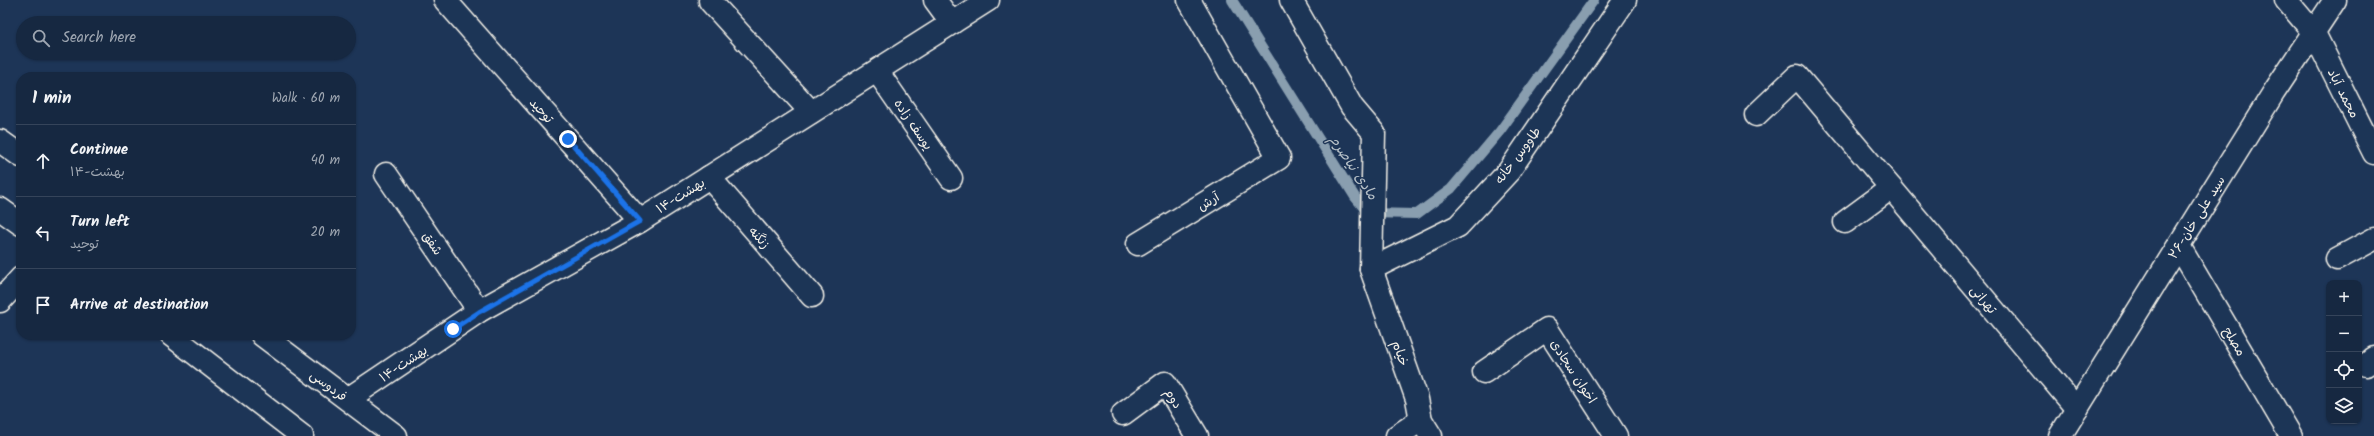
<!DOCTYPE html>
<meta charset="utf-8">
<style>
:root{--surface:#162841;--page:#1f3048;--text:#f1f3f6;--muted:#9ea6b1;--line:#35445a}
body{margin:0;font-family:Kalam,"Playpen Sans Arabic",sans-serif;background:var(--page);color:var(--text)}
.controls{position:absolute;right:12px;bottom:12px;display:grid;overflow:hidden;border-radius:8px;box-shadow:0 1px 3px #0004}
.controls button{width:36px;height:36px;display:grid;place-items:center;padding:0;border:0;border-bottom:1px solid var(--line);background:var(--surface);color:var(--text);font:20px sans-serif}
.stop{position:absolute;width:12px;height:12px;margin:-9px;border:3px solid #1a73e8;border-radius:50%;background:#fff}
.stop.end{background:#1a73e8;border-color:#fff;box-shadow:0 1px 4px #0008}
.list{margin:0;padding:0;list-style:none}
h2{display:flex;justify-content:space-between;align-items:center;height:52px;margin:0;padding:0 16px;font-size:17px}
h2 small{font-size:13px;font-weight:400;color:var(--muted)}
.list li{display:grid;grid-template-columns:26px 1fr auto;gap:12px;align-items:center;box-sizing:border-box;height:72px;padding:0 16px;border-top:1px solid var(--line)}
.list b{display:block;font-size:15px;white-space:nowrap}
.list p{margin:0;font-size:13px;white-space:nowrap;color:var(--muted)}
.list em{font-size:13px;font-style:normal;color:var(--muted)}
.icon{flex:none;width:22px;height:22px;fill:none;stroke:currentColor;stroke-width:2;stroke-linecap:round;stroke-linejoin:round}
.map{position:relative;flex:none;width:2374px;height:436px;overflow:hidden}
.search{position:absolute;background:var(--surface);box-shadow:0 1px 3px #0004;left:16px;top:16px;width:340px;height:44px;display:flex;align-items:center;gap:10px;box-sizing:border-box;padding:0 14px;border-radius:22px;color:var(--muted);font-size:15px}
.panel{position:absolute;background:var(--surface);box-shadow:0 1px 3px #0004;left:16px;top:72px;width:340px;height:268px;border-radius:16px}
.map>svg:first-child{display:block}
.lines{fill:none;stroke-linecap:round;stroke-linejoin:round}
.stream{stroke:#899eaf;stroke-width:10}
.street-casing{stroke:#f4f1e8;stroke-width:25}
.secondary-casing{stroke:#f4f1e8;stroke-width:25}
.street{stroke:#1d3557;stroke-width:22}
.secondary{stroke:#1d3557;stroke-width:22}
.route{stroke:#1a73e8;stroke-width:5}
.labels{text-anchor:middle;stroke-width:3;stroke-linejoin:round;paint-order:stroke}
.street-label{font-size:13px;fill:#f4f1e8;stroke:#1d3557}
.water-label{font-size:14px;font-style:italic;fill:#b6c0c7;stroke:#1d3557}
</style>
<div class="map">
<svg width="2374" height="436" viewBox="0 0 2374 436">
<rect width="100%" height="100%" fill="#1d3557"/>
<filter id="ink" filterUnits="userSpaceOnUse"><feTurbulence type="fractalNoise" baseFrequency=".025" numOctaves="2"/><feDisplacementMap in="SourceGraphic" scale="8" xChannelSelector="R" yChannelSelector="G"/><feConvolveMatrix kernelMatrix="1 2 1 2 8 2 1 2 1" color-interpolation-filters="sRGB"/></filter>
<g filter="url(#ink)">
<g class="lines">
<!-- stream -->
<polyline class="stream" points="1232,0 1355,197 1368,213 1417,214 1451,189 1500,131 1594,0"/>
<!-- street casing -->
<g class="street-casing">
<g id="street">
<polyline points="445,0 640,221"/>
<polyline points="935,0 952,23"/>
<polyline points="1291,0 1352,107 1374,133 1371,269 1417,399 1421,420 1431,436"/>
<polyline points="2286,0 2314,33 2374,153"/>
<polyline points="710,1 811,112"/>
<polyline points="877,71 951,178"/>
<polyline points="1756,115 1797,76 2077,409"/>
<polyline points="386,174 479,311"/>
<polyline points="709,177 812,296"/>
<polyline points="1845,222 1891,188"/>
<polyline points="1138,244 1279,158 1189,0"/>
<polyline points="2179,246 2291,436"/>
<polyline points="2337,259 2374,239"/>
<polyline points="1371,269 1458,226 1509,171 1625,0"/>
<polyline points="0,301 21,278"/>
<polyline points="2366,365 2374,358"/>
<polyline points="1484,372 1547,329 1616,436"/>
<polyline points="348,399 479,311 640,221 988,0"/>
<polyline points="1123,414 1165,383 1197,436"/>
<polyline points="1397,436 1421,420"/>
</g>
</g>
<!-- secondary casing -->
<g class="secondary-casing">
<g id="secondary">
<polyline points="0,141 21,156"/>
<polyline points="0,209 21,224"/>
<polyline points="171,335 302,436"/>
<polyline points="262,335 396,436"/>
<polyline points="2060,436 2274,92 2335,0"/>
</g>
</g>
<!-- street -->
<use href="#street" class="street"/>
<!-- secondary -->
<use href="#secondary" class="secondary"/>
</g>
</g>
<g class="lines" filter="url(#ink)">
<!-- route -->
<polyline class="route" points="453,329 479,312 640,221 568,139"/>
</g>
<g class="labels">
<!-- street labels -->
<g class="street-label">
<text transform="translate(2344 93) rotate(63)" y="5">محمد آباد</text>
<text transform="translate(542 110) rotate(48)" y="5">توحید</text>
<text transform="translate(914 124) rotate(56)" y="5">یوسف زاده</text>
<text transform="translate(1517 155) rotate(-53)" y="5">طاووس خانه</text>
<text transform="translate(680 195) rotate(-32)" y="5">۱۴-بهشت</text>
<text transform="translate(1208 201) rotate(-31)" y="5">آرش</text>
<text transform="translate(2196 217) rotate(-58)" y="5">۲۶-سید علی خان</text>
<text transform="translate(760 237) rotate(49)" y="5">زنگنه</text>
<text transform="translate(433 243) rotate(56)" y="5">شفق</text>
<text transform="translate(1984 299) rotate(50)" y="5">تهرانی</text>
<text transform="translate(2235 341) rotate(59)" y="5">مصلح</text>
<text transform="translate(1401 353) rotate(71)" y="5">خیام</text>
<text transform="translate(403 363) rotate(-34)" y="5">۱۴-بهشت</text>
<text transform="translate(1574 371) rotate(57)" y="5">اخوان سجادی</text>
<text transform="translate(329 385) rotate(37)" y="5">فردوسی</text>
<text transform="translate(1174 398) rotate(58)" y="5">دوم</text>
</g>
<!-- water labels -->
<g class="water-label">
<text transform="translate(1354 167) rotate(56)" y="5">مادی نیاصرم</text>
</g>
</g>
</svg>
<div class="controls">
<button>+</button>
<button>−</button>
<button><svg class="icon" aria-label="locate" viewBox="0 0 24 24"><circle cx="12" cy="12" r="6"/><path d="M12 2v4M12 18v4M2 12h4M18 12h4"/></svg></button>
<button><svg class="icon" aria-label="layers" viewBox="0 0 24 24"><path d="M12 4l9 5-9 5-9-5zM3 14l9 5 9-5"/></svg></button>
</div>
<div class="stop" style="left:453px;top:329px"></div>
<div class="stop end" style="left:568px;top:139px"></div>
<div class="search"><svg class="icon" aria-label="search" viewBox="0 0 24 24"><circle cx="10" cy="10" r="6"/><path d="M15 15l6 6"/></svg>Search here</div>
<section class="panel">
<h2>1 min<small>Walk · 60 m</small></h2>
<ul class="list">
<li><svg class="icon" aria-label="ahead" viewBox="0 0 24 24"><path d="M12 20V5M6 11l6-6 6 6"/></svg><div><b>Continue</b><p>۱۴-بهشت</p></div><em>40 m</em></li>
<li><svg class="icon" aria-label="left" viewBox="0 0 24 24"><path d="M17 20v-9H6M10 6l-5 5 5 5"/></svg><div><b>Turn left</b><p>توحید</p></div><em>20 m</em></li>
<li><svg class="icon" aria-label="arrive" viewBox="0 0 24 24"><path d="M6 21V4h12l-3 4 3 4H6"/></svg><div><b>Arrive at destination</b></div></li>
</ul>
</section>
</div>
